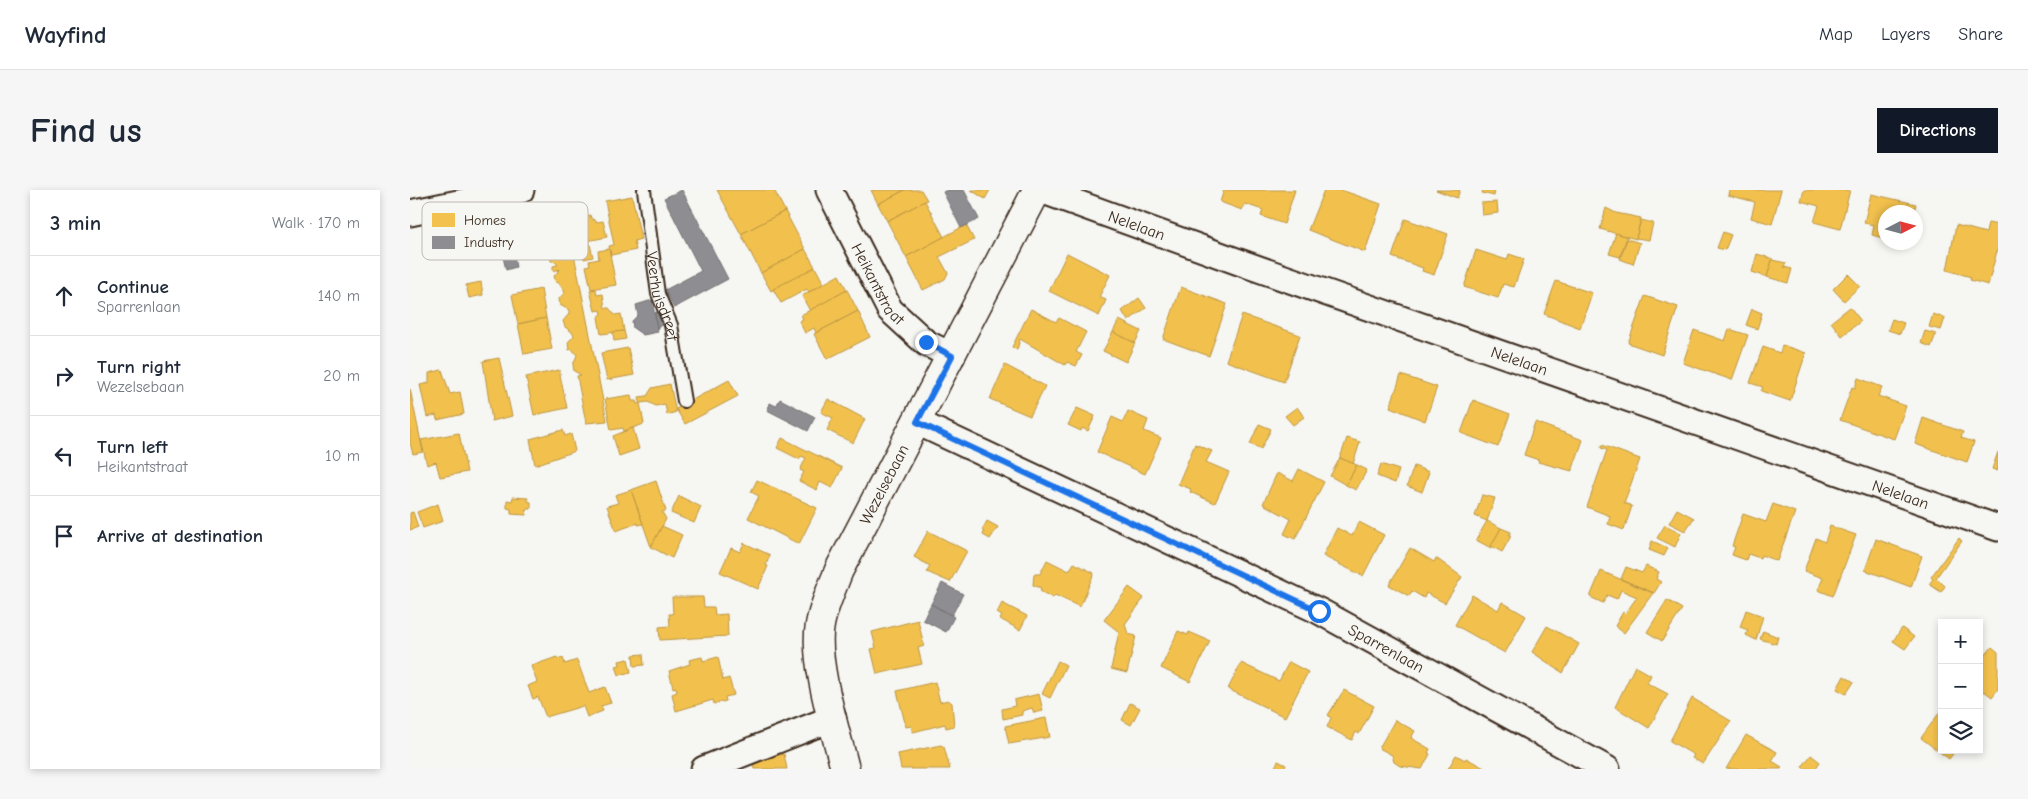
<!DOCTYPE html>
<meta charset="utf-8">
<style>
:root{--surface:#fff;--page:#f6f6f7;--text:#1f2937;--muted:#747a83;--line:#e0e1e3;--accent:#111827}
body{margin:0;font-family:"Comic Neue",sans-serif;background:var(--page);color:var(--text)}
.controls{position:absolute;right:15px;bottom:15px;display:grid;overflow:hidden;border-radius:0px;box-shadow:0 2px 8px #0003}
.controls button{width:45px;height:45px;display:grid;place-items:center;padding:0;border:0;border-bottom:1px solid var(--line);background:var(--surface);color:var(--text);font:25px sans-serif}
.compass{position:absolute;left:1468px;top:15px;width:45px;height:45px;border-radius:50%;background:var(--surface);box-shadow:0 2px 8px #0003;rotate:84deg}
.stop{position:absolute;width:15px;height:15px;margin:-11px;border:4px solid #1a73e8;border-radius:50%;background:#fff}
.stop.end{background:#1a73e8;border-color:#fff;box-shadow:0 1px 5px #0008}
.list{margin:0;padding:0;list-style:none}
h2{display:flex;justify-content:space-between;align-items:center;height:65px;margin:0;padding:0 20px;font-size:21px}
h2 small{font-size:16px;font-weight:400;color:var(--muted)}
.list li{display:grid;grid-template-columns:32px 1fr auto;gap:15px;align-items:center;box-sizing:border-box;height:80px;padding:0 20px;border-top:1px solid var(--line)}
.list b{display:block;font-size:19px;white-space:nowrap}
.list p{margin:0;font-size:16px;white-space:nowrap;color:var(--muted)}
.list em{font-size:16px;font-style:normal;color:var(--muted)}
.icon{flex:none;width:28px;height:28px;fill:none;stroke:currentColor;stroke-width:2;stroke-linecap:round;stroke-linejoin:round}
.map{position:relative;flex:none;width:1588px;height:579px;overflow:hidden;border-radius:0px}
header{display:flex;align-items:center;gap:30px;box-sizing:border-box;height:70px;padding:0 25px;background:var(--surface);border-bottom:1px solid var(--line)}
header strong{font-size:24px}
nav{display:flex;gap:28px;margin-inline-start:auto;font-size:18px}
.intro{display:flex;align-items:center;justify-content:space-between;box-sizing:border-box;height:120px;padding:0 30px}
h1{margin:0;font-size:35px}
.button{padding:12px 22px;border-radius:0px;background:var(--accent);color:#fff;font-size:18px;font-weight:700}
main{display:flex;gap:30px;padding:0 30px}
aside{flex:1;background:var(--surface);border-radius:0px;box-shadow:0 2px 8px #0003}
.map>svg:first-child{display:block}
.homes{fill:#f2c14e;stroke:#bb9440}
.industry{fill:#8d8d92;stroke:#746f6f}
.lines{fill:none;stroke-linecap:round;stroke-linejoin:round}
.service-casing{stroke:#3b2a1e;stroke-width:16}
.minor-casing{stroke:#3b2a1e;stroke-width:29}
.tertiary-casing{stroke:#3b2a1e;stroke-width:31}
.service{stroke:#f6f6f2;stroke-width:12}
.minor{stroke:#f6f6f2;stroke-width:25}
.tertiary{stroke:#f6f6f2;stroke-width:28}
.route{stroke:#1a73e8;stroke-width:6}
.labels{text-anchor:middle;stroke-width:5;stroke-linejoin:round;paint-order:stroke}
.street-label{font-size:16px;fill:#3b2a1e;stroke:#f6f6f2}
.key{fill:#f6f6f2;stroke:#beb9b2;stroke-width:1}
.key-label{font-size:14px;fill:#3b2a1e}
</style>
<header>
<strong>Wayfind</strong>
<nav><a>Map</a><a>Layers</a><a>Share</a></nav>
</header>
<div class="intro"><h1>Find us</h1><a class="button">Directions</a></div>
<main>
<aside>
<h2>3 min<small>Walk · 170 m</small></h2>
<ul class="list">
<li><svg class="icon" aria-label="ahead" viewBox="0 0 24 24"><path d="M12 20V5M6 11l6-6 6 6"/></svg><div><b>Continue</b><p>Sparrenlaan</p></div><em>140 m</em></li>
<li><svg class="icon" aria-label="right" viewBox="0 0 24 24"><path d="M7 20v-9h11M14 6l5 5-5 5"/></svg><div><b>Turn right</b><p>Wezelsebaan</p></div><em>20 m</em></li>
<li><svg class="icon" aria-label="left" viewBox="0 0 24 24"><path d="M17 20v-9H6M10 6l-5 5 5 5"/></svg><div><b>Turn left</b><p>Heikantstraat</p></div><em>10 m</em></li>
<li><svg class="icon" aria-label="arrive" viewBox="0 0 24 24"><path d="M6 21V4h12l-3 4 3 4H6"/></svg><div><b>Arrive at destination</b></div></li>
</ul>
</aside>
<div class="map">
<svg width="1588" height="579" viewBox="0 0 1588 579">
<rect width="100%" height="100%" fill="#f6f6f2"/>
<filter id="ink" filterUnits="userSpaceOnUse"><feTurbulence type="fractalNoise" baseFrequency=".02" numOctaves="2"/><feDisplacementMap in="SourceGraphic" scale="10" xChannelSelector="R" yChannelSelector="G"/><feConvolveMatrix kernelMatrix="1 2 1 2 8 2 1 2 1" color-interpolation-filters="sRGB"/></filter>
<g filter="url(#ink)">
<!-- homes -->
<g class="homes">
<polygon points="307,0 364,0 375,21 331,44"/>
<polygon points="461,0 495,0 468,14"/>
<polygon points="495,0 511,0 517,10 477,31 468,14"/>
<polygon points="561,0 580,0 575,9"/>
<polygon points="814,0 885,0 874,34 851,26 853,20 835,14 832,20 810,12"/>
<polygon points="914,0 931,0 971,14 955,62 898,40"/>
<polygon points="1026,0 1050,0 1047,8"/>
<polygon points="1073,0 1085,0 1084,6 1072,3"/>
<polygon points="1319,0 1371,0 1362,34 1341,28 1345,12 1318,5"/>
<polygon points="1394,0 1440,0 1430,39 1404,32 1409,16 1391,11"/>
<polygon points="1461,4 1506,14 1504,22 1476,22 1476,49 1462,45 1464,35 1454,33"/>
<polygon points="222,6 231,49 224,51 226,60 201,65 199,56 204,55 195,11"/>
<polygon points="515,11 534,47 496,67 477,31"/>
<polygon points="1087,12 1088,23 1072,25 1071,13"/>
<polygon points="1196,18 1206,23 1231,28 1226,49 1190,39"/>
<polygon points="375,21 395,59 351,83 331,44"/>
<polygon points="180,25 181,28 187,32 193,31 197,47 172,52 168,34 172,30 172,27"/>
<polygon points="995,29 1038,44 1024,85 1012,81 1013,78 982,67"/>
<polygon points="1231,30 1243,33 1239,50 1226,48"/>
<polygon points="1578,33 1588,35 1588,57 1578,95 1560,90 1561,87 1537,80 1546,35 1576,43"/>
<polygon points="556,35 564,50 529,67 538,83 535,89 513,100 496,67"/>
<polygon points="1313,42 1321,45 1315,60 1307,58"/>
<polygon points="1206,43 1217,47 1210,67 1199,64"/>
<polygon points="1217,49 1230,53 1223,74 1210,69"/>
<polygon points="179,50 183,67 174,69 171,52"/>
<polygon points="162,54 197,231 176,233 167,186 171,185 164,181 163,175 167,165 162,159 159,160 158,152 164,146 162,142 155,137 153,131 159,124 159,120 150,115 149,109 155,102 148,92 146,93 144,86 150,79 143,81 143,76 148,75 144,71 141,71 140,64 145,57"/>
<polygon points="199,59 206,95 181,99 176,76 180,75 179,71 189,69 188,61"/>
<polygon points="395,59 405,77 361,101 351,83"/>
<polygon points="1066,60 1097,70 1099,64 1114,69 1104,97 1093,94 1088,108 1054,97"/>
<polygon points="657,63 700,85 689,107 696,110 689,126 639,101"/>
<polygon points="1347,64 1363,69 1357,87 1342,82"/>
<polygon points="1362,70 1376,73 1374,77 1382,79 1378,93 1357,87"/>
<polygon points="405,77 414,94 399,102 397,99 371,113 363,99"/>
<polygon points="1438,84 1450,96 1434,111 1423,99"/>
<polygon points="429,85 437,100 400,121 392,106"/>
<polygon points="1146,91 1182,103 1170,138 1134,124"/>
<polygon points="71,92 73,105 59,108 56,95"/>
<polygon points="771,97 817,114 799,166 753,149"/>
<polygon points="131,99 136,128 108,134 102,105"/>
<polygon points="186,99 187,105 193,104 195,118 199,118 205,125 211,124 214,141 191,144 188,127 192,124 191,120 185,121 180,100"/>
<polygon points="437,100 448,121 406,143 404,138 395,143 389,131 393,129 391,125"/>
<polygon points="1235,106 1268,117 1252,165 1218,153"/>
<polygon points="729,108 736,118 718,131 712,121"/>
<polygon points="1440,117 1451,131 1432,146 1421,132"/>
<polygon points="621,119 646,132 649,128 676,142 666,162 672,165 666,176 657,172 655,175 610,149 607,160 602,157"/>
<polygon points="1342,119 1352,123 1347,139 1336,135"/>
<polygon points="448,121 460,147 417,169 404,144"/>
<polygon points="1523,124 1535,128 1531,140 1519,137"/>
<polygon points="832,125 890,145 874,192 816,171"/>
<polygon points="136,128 142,159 114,164 108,134"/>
<polygon points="1482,129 1494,133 1490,144 1478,140"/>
<polygon points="709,130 731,141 725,153 703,142"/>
<polygon points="1319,139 1338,145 1322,190 1273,173 1284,140 1315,151"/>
<polygon points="214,141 216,149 204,151 203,142"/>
<polygon points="1515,141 1526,144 1521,157 1511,153"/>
<polygon points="703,142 725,153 716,172 693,161"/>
<polygon points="1372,155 1396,163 1380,211 1351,201 1353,197 1340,193 1353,157 1370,163"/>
<polygon points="218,158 224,185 197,190 191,163"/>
<polygon points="89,168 102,226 82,231 73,171"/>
<polygon points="595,175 635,196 620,226 580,209"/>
<polygon points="32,180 40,204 50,202 54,224 27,230 26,225 17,227 10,195 19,193 19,183"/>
<polygon points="149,180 157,218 124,225 116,187"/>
<polygon points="991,185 1027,197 1015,231 980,217"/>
<polygon points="1448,188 1472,197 1468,206 1496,216 1484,249 1430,230 1442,197 1445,198"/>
<polygon points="319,190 328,206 275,234 266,219"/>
<polygon points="260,194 266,222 257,225 255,214 246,216 238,212 230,213 229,207 237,206 242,198"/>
<polygon points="0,199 13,262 3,264 0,253"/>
<polygon points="221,205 222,211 226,211 227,214 230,213 234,234 214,241 213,238 201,240 195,209"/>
<polygon points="418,209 455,229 443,253 417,240 423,228 411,222"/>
<polygon points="1063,210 1100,224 1088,257 1051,243"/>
<polygon points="887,217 894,227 883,235 875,226"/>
<polygon points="667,218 685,226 678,241 672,238 671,241 658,235"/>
<polygon points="718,221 738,230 734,241 751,248 735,284 687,262 702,227 713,232"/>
<polygon points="1513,228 1553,242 1551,248 1564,252 1557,272 1505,254"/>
<polygon points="1125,232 1173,250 1162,281 1128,272 1129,270 1114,265"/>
<polygon points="849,234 861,239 851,259 840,254"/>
<polygon points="223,238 229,259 209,266 203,246"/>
<polygon points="153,240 155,246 161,244 165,261 125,275 120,249"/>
<polygon points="49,243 57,282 30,287 26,272 17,275 11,250"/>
<polygon points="372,248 432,278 422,298 410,292 407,300 389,291 394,282 390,280 396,268 391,266 389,269 367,258"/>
<polygon points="937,248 950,252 943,274 930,268"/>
<polygon points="785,254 802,261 796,272 819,282 805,313 780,302 781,299 768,294"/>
<polygon points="1192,255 1230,269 1214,313 1222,316 1214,340 1198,334 1200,326 1177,317 1197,260 1191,258"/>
<polygon points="1588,262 1588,281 1582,279"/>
<polygon points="930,268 947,275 936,295 920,286"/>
<polygon points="971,274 989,280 985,293 967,286"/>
<polygon points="947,275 957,280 946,300 936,295"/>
<polygon points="1004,276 1019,282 1012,302 997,296"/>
<polygon points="889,279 914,292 885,349 874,344 881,329 853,314 867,283 883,291"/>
<polygon points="347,290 407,318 389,354 338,328 349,306 341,302"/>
<polygon points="246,291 256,321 252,322 256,329 241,357 221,300"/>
<polygon points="221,300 233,334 228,335 228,333 206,341 197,316 208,313 205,305"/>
<polygon points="1072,305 1085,308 1077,331 1065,326"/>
<polygon points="269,306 291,317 284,333 261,323"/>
<polygon points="103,307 118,308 118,311 121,312 121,319 117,319 116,325 101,324 101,319 97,318 97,310 102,311"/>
<polygon points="28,314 33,331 13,338 7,322"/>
<polygon points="1363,314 1385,322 1367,371 1351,365 1350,368 1338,364 1336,370 1322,365 1325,357 1322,356 1333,324 1356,332"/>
<polygon points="1267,319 1284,328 1275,341 1259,333"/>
<polygon points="3,322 8,337 0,340 0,323"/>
<polygon points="577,331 588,337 580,349 573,345 574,342 572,340"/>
<polygon points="1077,331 1091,338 1081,358 1066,350"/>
<polygon points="949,332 974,345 953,386 913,366 927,338 942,346"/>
<polygon points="1255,335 1271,343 1265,357 1247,348"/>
<polygon points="252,336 272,345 262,368 241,357"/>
<polygon points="1420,336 1446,345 1423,406 1408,400 1413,388 1394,381 1406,348 1415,352"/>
<polygon points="1091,338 1101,342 1099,345 1101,346 1092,362 1081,356"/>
<polygon points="518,341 557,361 540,392 517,382 520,376 504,367"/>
<polygon points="1549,348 1552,351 1526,388 1535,396 1531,402 1519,394 1523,389 1521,387"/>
<polygon points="1466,349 1512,366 1501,397 1455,380"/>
<polygon points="1242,351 1258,358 1254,366 1239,360"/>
<polygon points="334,353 360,365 356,375 358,376 348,399 310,382 321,358 330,362"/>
<polygon points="1000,358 1024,372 1026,368 1052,387 1035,413 1016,403 1014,408 1002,401 999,406 979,395"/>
<polygon points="637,370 659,381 664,373 684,383 670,417 645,405 643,408 630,401 631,398 623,395 624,384 630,384"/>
<polygon points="1236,376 1249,382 1246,389 1251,392 1244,403 1211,389 1216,377 1232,383"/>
<polygon points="1191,381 1243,403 1214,443 1205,436 1213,422 1215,424 1227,407 1211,400 1207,409 1197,405 1193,413 1180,407"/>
<polygon points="719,397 734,408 715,434 718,444 726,446 717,483 701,479 709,442 694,430"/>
<polygon points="1062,405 1088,420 1092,412 1116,426 1095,463 1045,435"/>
<polygon points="262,407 293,407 294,417 304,417 305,425 317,424 318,446 250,450 249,437 260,436 259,424 263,424"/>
<polygon points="1257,410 1272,419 1252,451 1237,442"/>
<polygon points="592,413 617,426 610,440 590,429 592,426 587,423"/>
<polygon points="1336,420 1353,426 1346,450 1336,445 1338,440 1330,437"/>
<polygon points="508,430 514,456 508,458 512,474 467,484 461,459 466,458 462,442"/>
<polygon points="1137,436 1169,454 1153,483 1122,462"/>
<polygon points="1492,438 1504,447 1495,459 1483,451"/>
<polygon points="768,441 778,445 779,442 800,451 780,492 751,478"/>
<polygon points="1353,441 1368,447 1366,454 1350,449"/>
<polygon points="1582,457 1588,462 1588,499 1582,507 1574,501 1569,507 1569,473"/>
<polygon points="233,464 234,475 224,476 223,465"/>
<polygon points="147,467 148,469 153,468 155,474 167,470 179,503 195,497 201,513 191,516 193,521 177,527 173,516 136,527 128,507 123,509 118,496 127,492 121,476"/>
<polygon points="292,467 293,471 308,467 313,490 319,488 324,505 315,507 316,511 304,514 303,510 266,521 262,504 267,502 266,497 263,498 259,481 280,474 279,470"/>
<polygon points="218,469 221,482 209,485 206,476 210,475 209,471"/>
<polygon points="648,471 656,475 640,508 632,504"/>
<polygon points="879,472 898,482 875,527 818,499 831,473 869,491"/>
<polygon points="1225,476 1241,485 1237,493 1258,504 1239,538 1205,517"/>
<polygon points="1434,486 1444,492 1436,504 1427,499"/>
<polygon points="525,492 530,512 538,510 542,513 544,536 536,538 535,534 503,542 501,536 496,537 487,501"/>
<polygon points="934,500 964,516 949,544 946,542 942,550 917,537 921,528 918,525"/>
<polygon points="629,504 633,521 624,523 622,518 612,521 612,525 593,529 592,519 605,516 604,510"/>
<polygon points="1282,508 1321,531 1293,574 1282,568 1284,565 1260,551"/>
<polygon points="720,513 730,518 721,535 712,530"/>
<polygon points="1532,519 1532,560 1546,560 1539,569 1511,548"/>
<polygon points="636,528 640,547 599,554 595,536"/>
<polygon points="985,530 1005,541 1001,548 1020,559 1018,563 1020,564 1012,579 990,576 984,572 982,565 969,558"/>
<polygon points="1336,545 1367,562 1362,571 1372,577 1371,579 1316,579"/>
<polygon points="531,555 534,557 540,579 491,579 488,564"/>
<polygon points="374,564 377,579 344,579 342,571"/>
<polygon points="1046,565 1055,570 1056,568 1076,579 1038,579"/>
<polygon points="1401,565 1410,572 1405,579 1395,579 1392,577"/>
<polygon points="868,571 876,575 874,579 864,579"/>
</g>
<!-- industry -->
<g class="industry">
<polygon points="272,0 318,89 264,118 255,100 291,81 254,8"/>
<polygon points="537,0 554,0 569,29 551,38 533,2"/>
<polygon points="99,33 101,43 109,41 112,60 103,62 106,77 96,80 86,36"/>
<polygon points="242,110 248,142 233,145 223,138 222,131 228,125 226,115"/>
<polygon points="247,122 253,134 247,138 245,123"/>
<polygon points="370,209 405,227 398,241 357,220 360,213 366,216"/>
<polygon points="532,393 553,404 542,425 521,414"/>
<polygon points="521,414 544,427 536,442 513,430"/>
</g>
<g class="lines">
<!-- service casing -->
<g class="service-casing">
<g id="service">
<path id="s1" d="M234 0 248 104 261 135 274 211"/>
</g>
</g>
<!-- minor casing -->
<g class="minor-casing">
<g id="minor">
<path id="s2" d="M419 0 480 120 516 153 542 166"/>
<path id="s3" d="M631 0 829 72 1588 338"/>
<polyline points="0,23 111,0"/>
<path id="s4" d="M507 232 909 421 1197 579"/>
<polyline points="294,579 423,528"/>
</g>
</g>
<!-- tertiary casing -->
<g class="tertiary-casing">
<g id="tertiary">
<path id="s5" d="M435 579C426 542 403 471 410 435 413 417 422 398 429 380L627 0"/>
</g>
</g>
<!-- service -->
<use href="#service" class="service"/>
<!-- minor -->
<use href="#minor" class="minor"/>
<!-- tertiary -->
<use href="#tertiary" class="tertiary"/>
</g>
</g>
<g class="lines" filter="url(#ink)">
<!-- route -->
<polyline class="route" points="516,152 542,166 507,232 909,421"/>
</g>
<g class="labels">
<!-- street labels -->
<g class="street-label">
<text dy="6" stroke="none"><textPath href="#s3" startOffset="102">Nelelaan</textPath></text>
<text dy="6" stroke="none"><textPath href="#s2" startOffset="106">Heikantstraat</textPath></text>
<text dy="6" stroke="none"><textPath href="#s1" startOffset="108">Veerhuisdreef</textPath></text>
<text dy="6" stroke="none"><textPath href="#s3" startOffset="508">Nelelaan</textPath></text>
<text dy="6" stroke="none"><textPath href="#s5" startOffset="302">Wezelsebaan</textPath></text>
<text dy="6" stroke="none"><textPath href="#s3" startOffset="912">Nelelaan</textPath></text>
<text dy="6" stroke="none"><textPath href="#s4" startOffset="521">Sparrenlaan</textPath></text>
</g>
</g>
<!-- legend -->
<rect x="12" y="12" width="166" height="58" rx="8" class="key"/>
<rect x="22" y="23" width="23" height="14" fill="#f2c14e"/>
<rect x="22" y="46" width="23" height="13" fill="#8d8d92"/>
<g class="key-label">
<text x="54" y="35">Homes</text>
<text x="54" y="57">Industry</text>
</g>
</svg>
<div class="controls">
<button>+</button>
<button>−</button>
<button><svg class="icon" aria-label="layers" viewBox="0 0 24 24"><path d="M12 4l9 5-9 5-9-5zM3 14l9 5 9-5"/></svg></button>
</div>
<svg class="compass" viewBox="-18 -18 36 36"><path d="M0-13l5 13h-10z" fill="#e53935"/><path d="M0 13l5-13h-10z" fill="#747a83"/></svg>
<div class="stop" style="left:909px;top:421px"></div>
<div class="stop end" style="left:516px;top:152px"></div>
</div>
</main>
